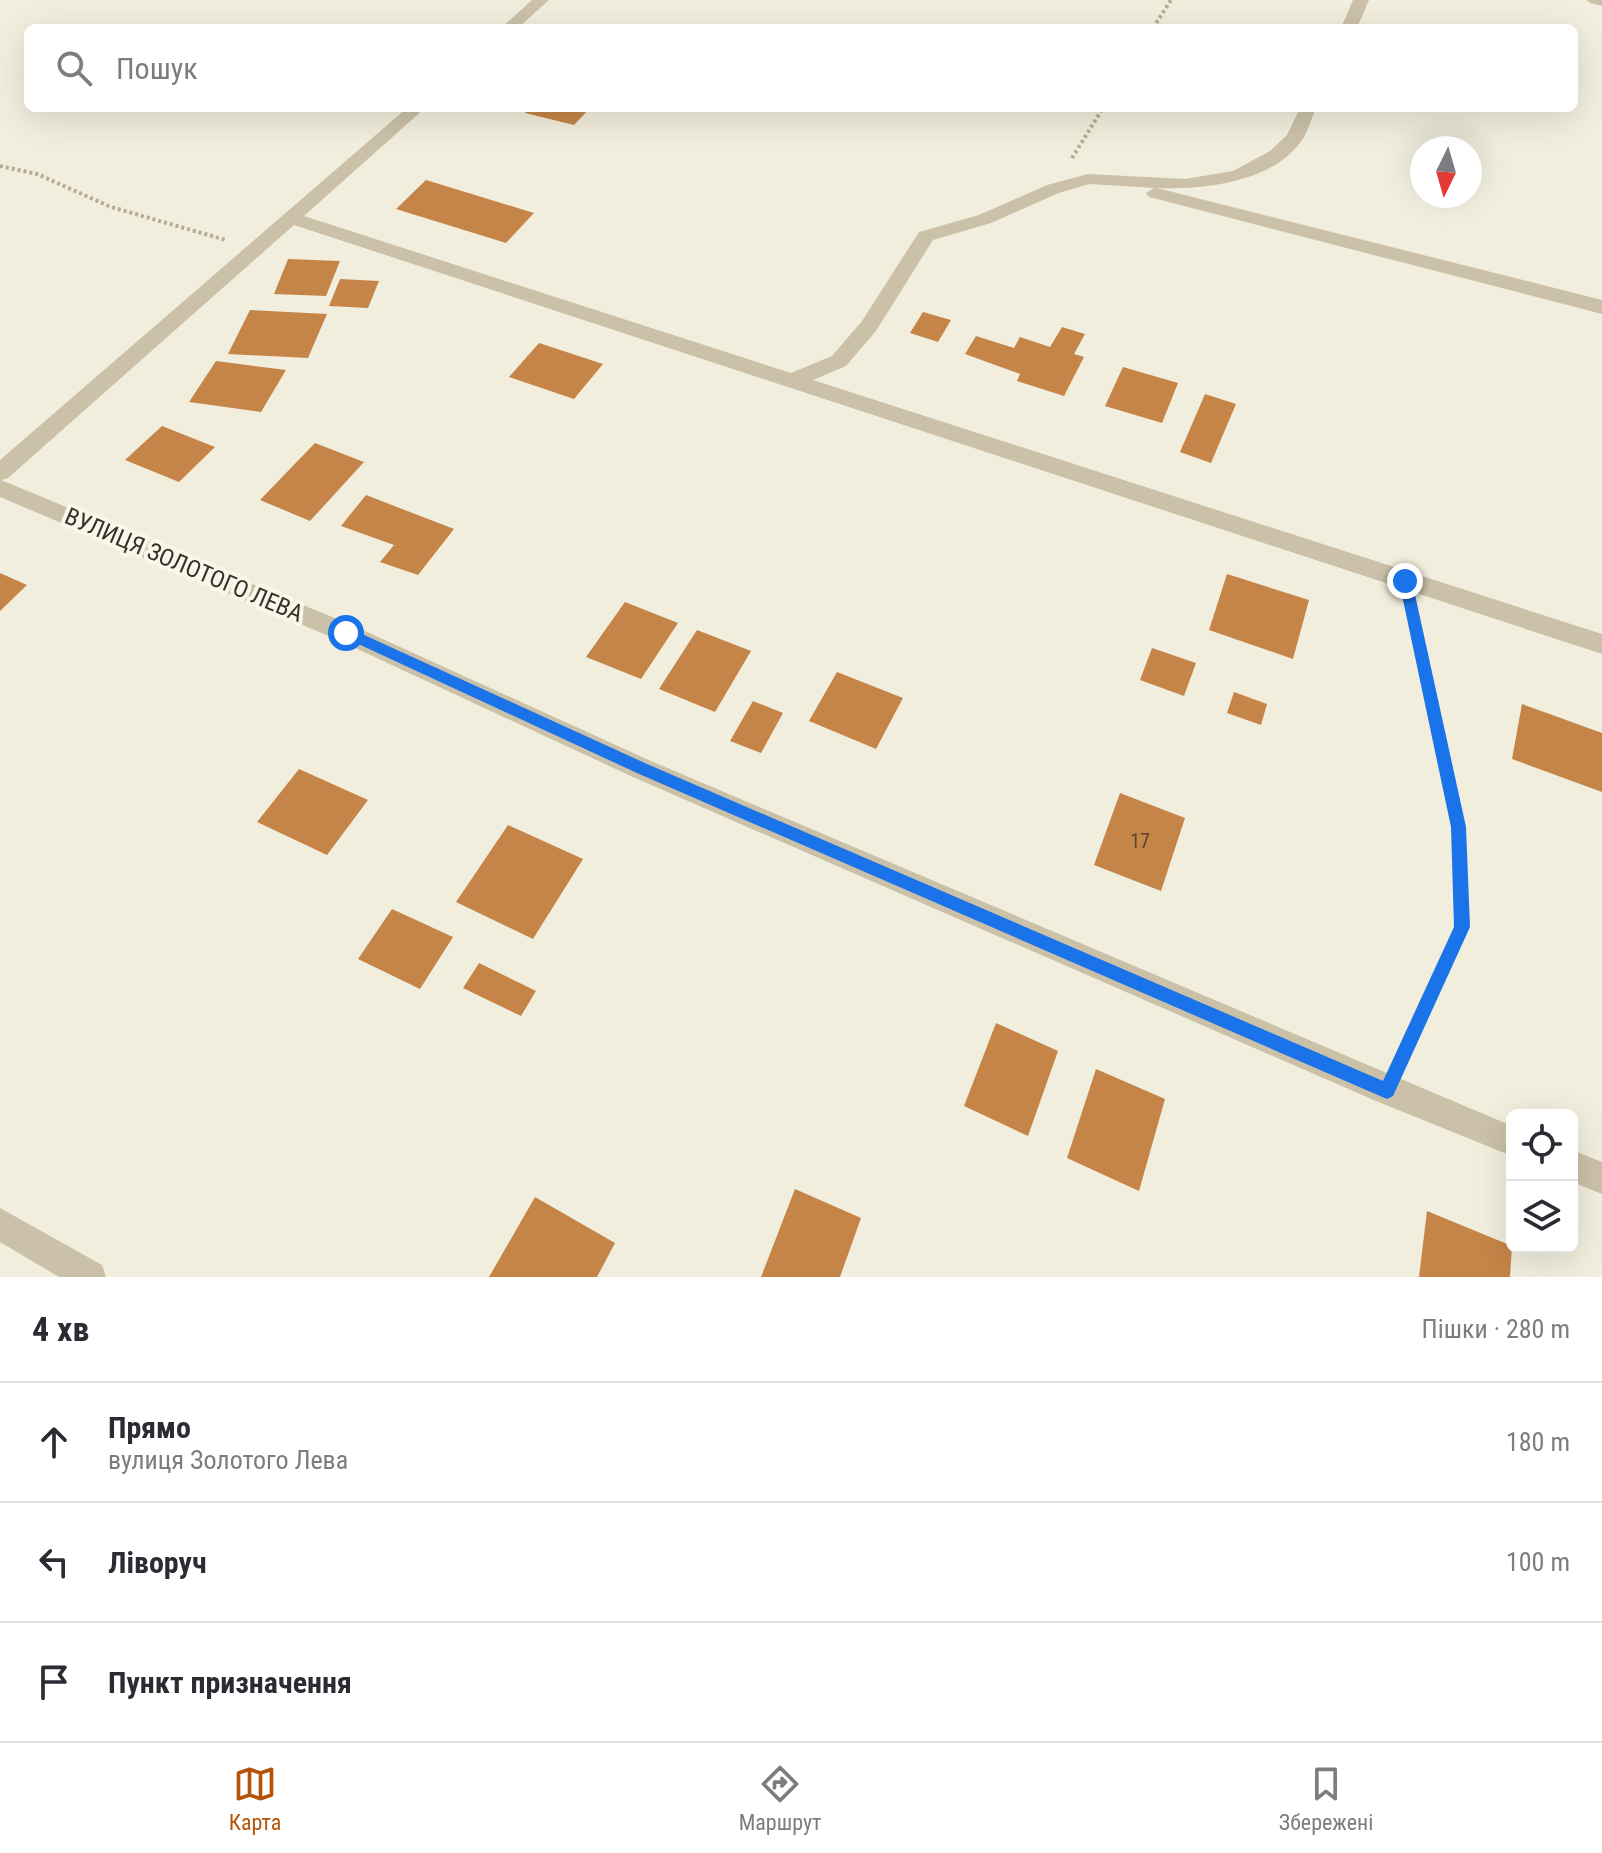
<!DOCTYPE html>
<html lang="uk">
<meta charset="utf-8">
<style>
:root{--surface:#fff;--page:#f7f7f7;--text:#2b2b33;--muted:#7c7c81;--line:#e1e1e2;--accent:#b45309}
body{margin:0;font-family:"Roboto Condensed",sans-serif;background:var(--page);color:var(--text)}
.controls{position:absolute;right:24px;bottom:24px;display:grid;overflow:hidden;border-radius:12px;box-shadow:0 8px 32px #0002}
.controls button{width:72px;height:72px;display:grid;place-items:center;padding:0;border:0;border-bottom:2px solid var(--line);background:var(--surface);color:var(--text);font:40px sans-serif}
.compass{position:absolute;left:1410px;top:136px;width:72px;height:72px;border-radius:50%;background:var(--surface);box-shadow:0 8px 32px #0002;rotate:185deg}
.stop{position:absolute;width:24px;height:24px;margin:-18px;border:6px solid #1a73e8;border-radius:50%;background:#fff}
.stop.end{background:#1a73e8;border-color:#fff;box-shadow:0 2px 8px #0008}
.list{margin:0;padding:0;list-style:none}
h2{display:flex;justify-content:space-between;align-items:center;height:104px;margin:0;padding:0 32px;font-size:34px}
h2 small{font-size:26px;font-weight:400;color:var(--muted)}
.list li{display:grid;grid-template-columns:52px 1fr auto;gap:24px;align-items:center;box-sizing:border-box;height:120px;padding:0 32px;border-top:2px solid var(--line)}
.list b{display:block;font-size:30px;white-space:nowrap}
.list p{margin:0;font-size:26px;white-space:nowrap;color:var(--muted)}
.list em{font-size:26px;font-style:normal;color:var(--muted)}
.icon{flex:none;width:44px;height:44px;fill:none;stroke:currentColor;stroke-width:2;stroke-linecap:round;stroke-linejoin:round}
.map{position:relative;flex:none;width:1602px;height:1277px;overflow:hidden}
.search{position:absolute;background:var(--surface);box-shadow:0 8px 32px #0002;left:24px;right:24px;top:24px;height:88px;display:flex;align-items:center;gap:20px;box-sizing:border-box;padding:0 28px;border-radius:12px;color:var(--muted);font-size:30px}
.sheet{height:464px;background:var(--surface)}
nav{display:flex;justify-content:space-around;align-items:center;box-sizing:border-box;height:112px;border-top:2px solid var(--line);background:var(--surface);font-size:22px;color:var(--muted)}
nav a{display:grid;justify-items:center;gap:4px}
nav .on{color:var(--accent)}
.map>svg:first-child{display:block}
.building{fill:#c68548}
.lines{fill:none;stroke-linecap:round;stroke-linejoin:round}
.path-far2{stroke:#b7ab93;stroke-width:4;stroke-dasharray:3 3;stroke-linecap:butt}
.path-far1{stroke:#b7ab93;stroke-width:5;stroke-dasharray:4 4;stroke-linecap:butt}
.path{stroke:#b7ab93;stroke-width:6;stroke-dasharray:5 5;stroke-linecap:butt}
.street{fill:#cbc1a9;fill-rule:evenodd}
.route{fill:#1a73e8}
.labels{text-anchor:middle;stroke-width:8;stroke-linejoin:round;paint-order:stroke}
.number-label{font-size:20px;fill:#5c4631}
.street-label{font-size:24px;fill:#383129;stroke:#faf6ea}
</style>
<div class="map">
<svg width="1602" height="1277" viewBox="0 0 1602 1277">
<rect width="100%" height="100%" fill="#f2eedd"/>
<!-- building -->
<g class="building">
<polygon points="530,108 590,108 574,125 525,113"/>
<polygon points="426,180 534,213 506,243 396,209"/>
<polygon points="288,259 340,261 326,296 274,294"/>
<polygon points="340,279 379,281 368,308 329,306"/>
<polygon points="250,310 327,314 308,358 228,354"/>
<polygon points="923,312 951,320 938,342 910,333"/>
<polygon points="1062,327 1085,334 1074,354 1084,357 1064,396 1017,381 1020,374 965,354 976,336 1014,348 1020,337 1050,347"/>
<polygon points="539,343 603,364 574,399 509,377"/>
<polygon points="216,361 286,370 261,412 189,402"/>
<polygon points="1123,367 1178,383 1162,423 1105,406"/>
<polygon points="1205,394 1236,404 1211,463 1180,452"/>
<polygon points="162,426 215,447 179,482 125,460"/>
<polygon points="315,443 364,462 310,521 260,500"/>
<polygon points="366,495 454,529 418,575 380,562 394,545 341,526"/>
<polygon points="0,573 27,585 0,611"/>
<polygon points="1227,574 1309,600 1293,659 1209,630"/>
<polygon points="625,602 678,623 641,679 586,657"/>
<polygon points="697,630 751,651 715,712 659,689"/>
<polygon points="1152,648 1196,663 1184,696 1140,680"/>
<polygon points="837,672 903,698 876,749 809,721"/>
<polygon points="1234,692 1267,704 1261,725 1227,713"/>
<polygon points="753,701 783,713 761,753 730,741"/>
<polygon points="1522,704 1602,733 1602,792 1512,759"/>
<polygon points="299,769 368,800 327,855 257,822"/>
<polygon points="1120,793 1185,818 1161,891 1094,865"/>
<polygon points="508,825 583,859 533,939 456,902"/>
<polygon points="392,909 453,937 420,989 358,959"/>
<polygon points="479,963 536,991 521,1016 463,988"/>
<polygon points="996,1023 1058,1051 1028,1136 964,1106"/>
<polygon points="1096,1069 1165,1099 1139,1191 1067,1158"/>
<polygon points="795,1189 861,1218 840,1277 761,1277"/>
<polygon points="535,1197 615,1243 597,1277 489,1277"/>
<polygon points="1427,1211 1512,1246 1510,1277 1419,1277"/>
</g>
<g class="lines">
<!-- path-far2 -->
<g class="path-far2">
<polyline points="1153,28 1171,0"/>
<polyline points="1072,158 1103,108"/>
<polyline points="0,166 37,174 111,207 226,240"/>
</g>
<!-- path-far1 -->
<polyline class="path-far1" points="1412,609 1440,743"/>
<!-- path -->
<polyline class="path" points="1401,1061 1462,927 1458,827 1440,741"/>
<!-- street -->
<g class="street">
<polygon points="532,0 549,0 518,28 501,28"/>
<polygon points="1353,0 1369,0 1357,28 1341,28"/>
<polygon points="1587,0 1602,0 1602,6 1590,3"/>
<path d="M407 108H425L304 216 791 373 832 356 862 321 919 232 979 215 1047 185 1088 174 1185 179 1233 171 1270 151 1287 135 1300 108H1316C1312 117 1309 128 1304 137 1277 182 1204 190 1157 188L1602 300V314L1149 197 1146 193 1154 188 1089 184 1059 193 991 223 933 240 876 331 846 366 813 380 1602 634V654L294 225 8 478 1 480 354 626 651 761 1512 1126V1156L1376 1101 633 777 338 640 0 497V460Z"/>
<polygon points="1572,1150 1602,1162 1602,1194 1572,1182"/>
<polygon points="0,1208 102,1265 106,1277 59,1277 0,1242"/>
</g>
</g>
<!-- route -->
<polygon class="route" points="1405,576 1412,581 1466,827 1470,927 1393,1096 1387,1099 637,773 341,636 340,633 341,629 351,629 647,764 1383,1081 1454,927 1451,827 1399,581"/>
<g class="labels">
<!-- number labels -->
<g class="number-label">
<text x="1140" y="848">17</text>
</g>
<!-- street labels -->
<g class="street-label">
<text transform="translate(184 565) rotate(23)" y="8">ВУЛИЦЯ ЗОЛОТОГО ЛЕВА</text>
</g>
</g>
</svg>
<div class="controls">
<button><svg class="icon" aria-label="locate" viewBox="0 0 24 24"><circle cx="12" cy="12" r="6"/><path d="M12 2v4M12 18v4M2 12h4M18 12h4"/></svg></button>
<button><svg class="icon" aria-label="layers" viewBox="0 0 24 24"><path d="M12 4l9 5-9 5-9-5zM3 14l9 5 9-5"/></svg></button>
</div>
<svg class="compass" viewBox="-18 -18 36 36"><path d="M0-13l5 13h-10z" fill="#e53935"/><path d="M0 13l5-13h-10z" fill="#7c7c81"/></svg>
<div class="stop" style="left:346px;top:633px"></div>
<div class="stop end" style="left:1405px;top:581px"></div>
<div class="search"><svg class="icon" aria-label="search" viewBox="0 0 24 24"><circle cx="10" cy="10" r="6"/><path d="M15 15l6 6"/></svg>Пошук</div>
</div>
<section class="sheet">
<h2>4 хв<small>Пішки · 280 m</small></h2>
<ul class="list">
<li><svg class="icon" aria-label="ahead" viewBox="0 0 24 24"><path d="M12 20V5M6 11l6-6 6 6"/></svg><div><b>Прямо</b><p>вулиця Золотого Лева</p></div><em>180 m</em></li>
<li><svg class="icon" aria-label="left" viewBox="0 0 24 24"><path d="M17 20v-9H6M10 6l-5 5 5 5"/></svg><div><b>Ліворуч</b></div><em>100 m</em></li>
<li><svg class="icon" aria-label="arrive" viewBox="0 0 24 24"><path d="M6 21V4h12l-3 4 3 4H6"/></svg><div><b>Пункт призначення</b></div></li>
</ul>
</section>
<nav>
<a class="on"><svg class="icon" aria-label="map" viewBox="0 0 24 24"><path d="M3 6l6-2 6 2 6-2v14l-6 2-6-2-6 2zM9 4v14M15 6v14"/></svg>Карта</a>
<a><svg class="icon" aria-label="directions" viewBox="0 0 24 24"><path d="M12 3l9 9-9 9-9-9zM9 14v-3h6M13 9l2 2-2 2"/></svg>Маршрут</a>
<a><svg class="icon" aria-label="saved" viewBox="0 0 24 24"><path d="M7 4h10v16l-5-4-5 4z"/></svg>Збережені</a>
</nav>
